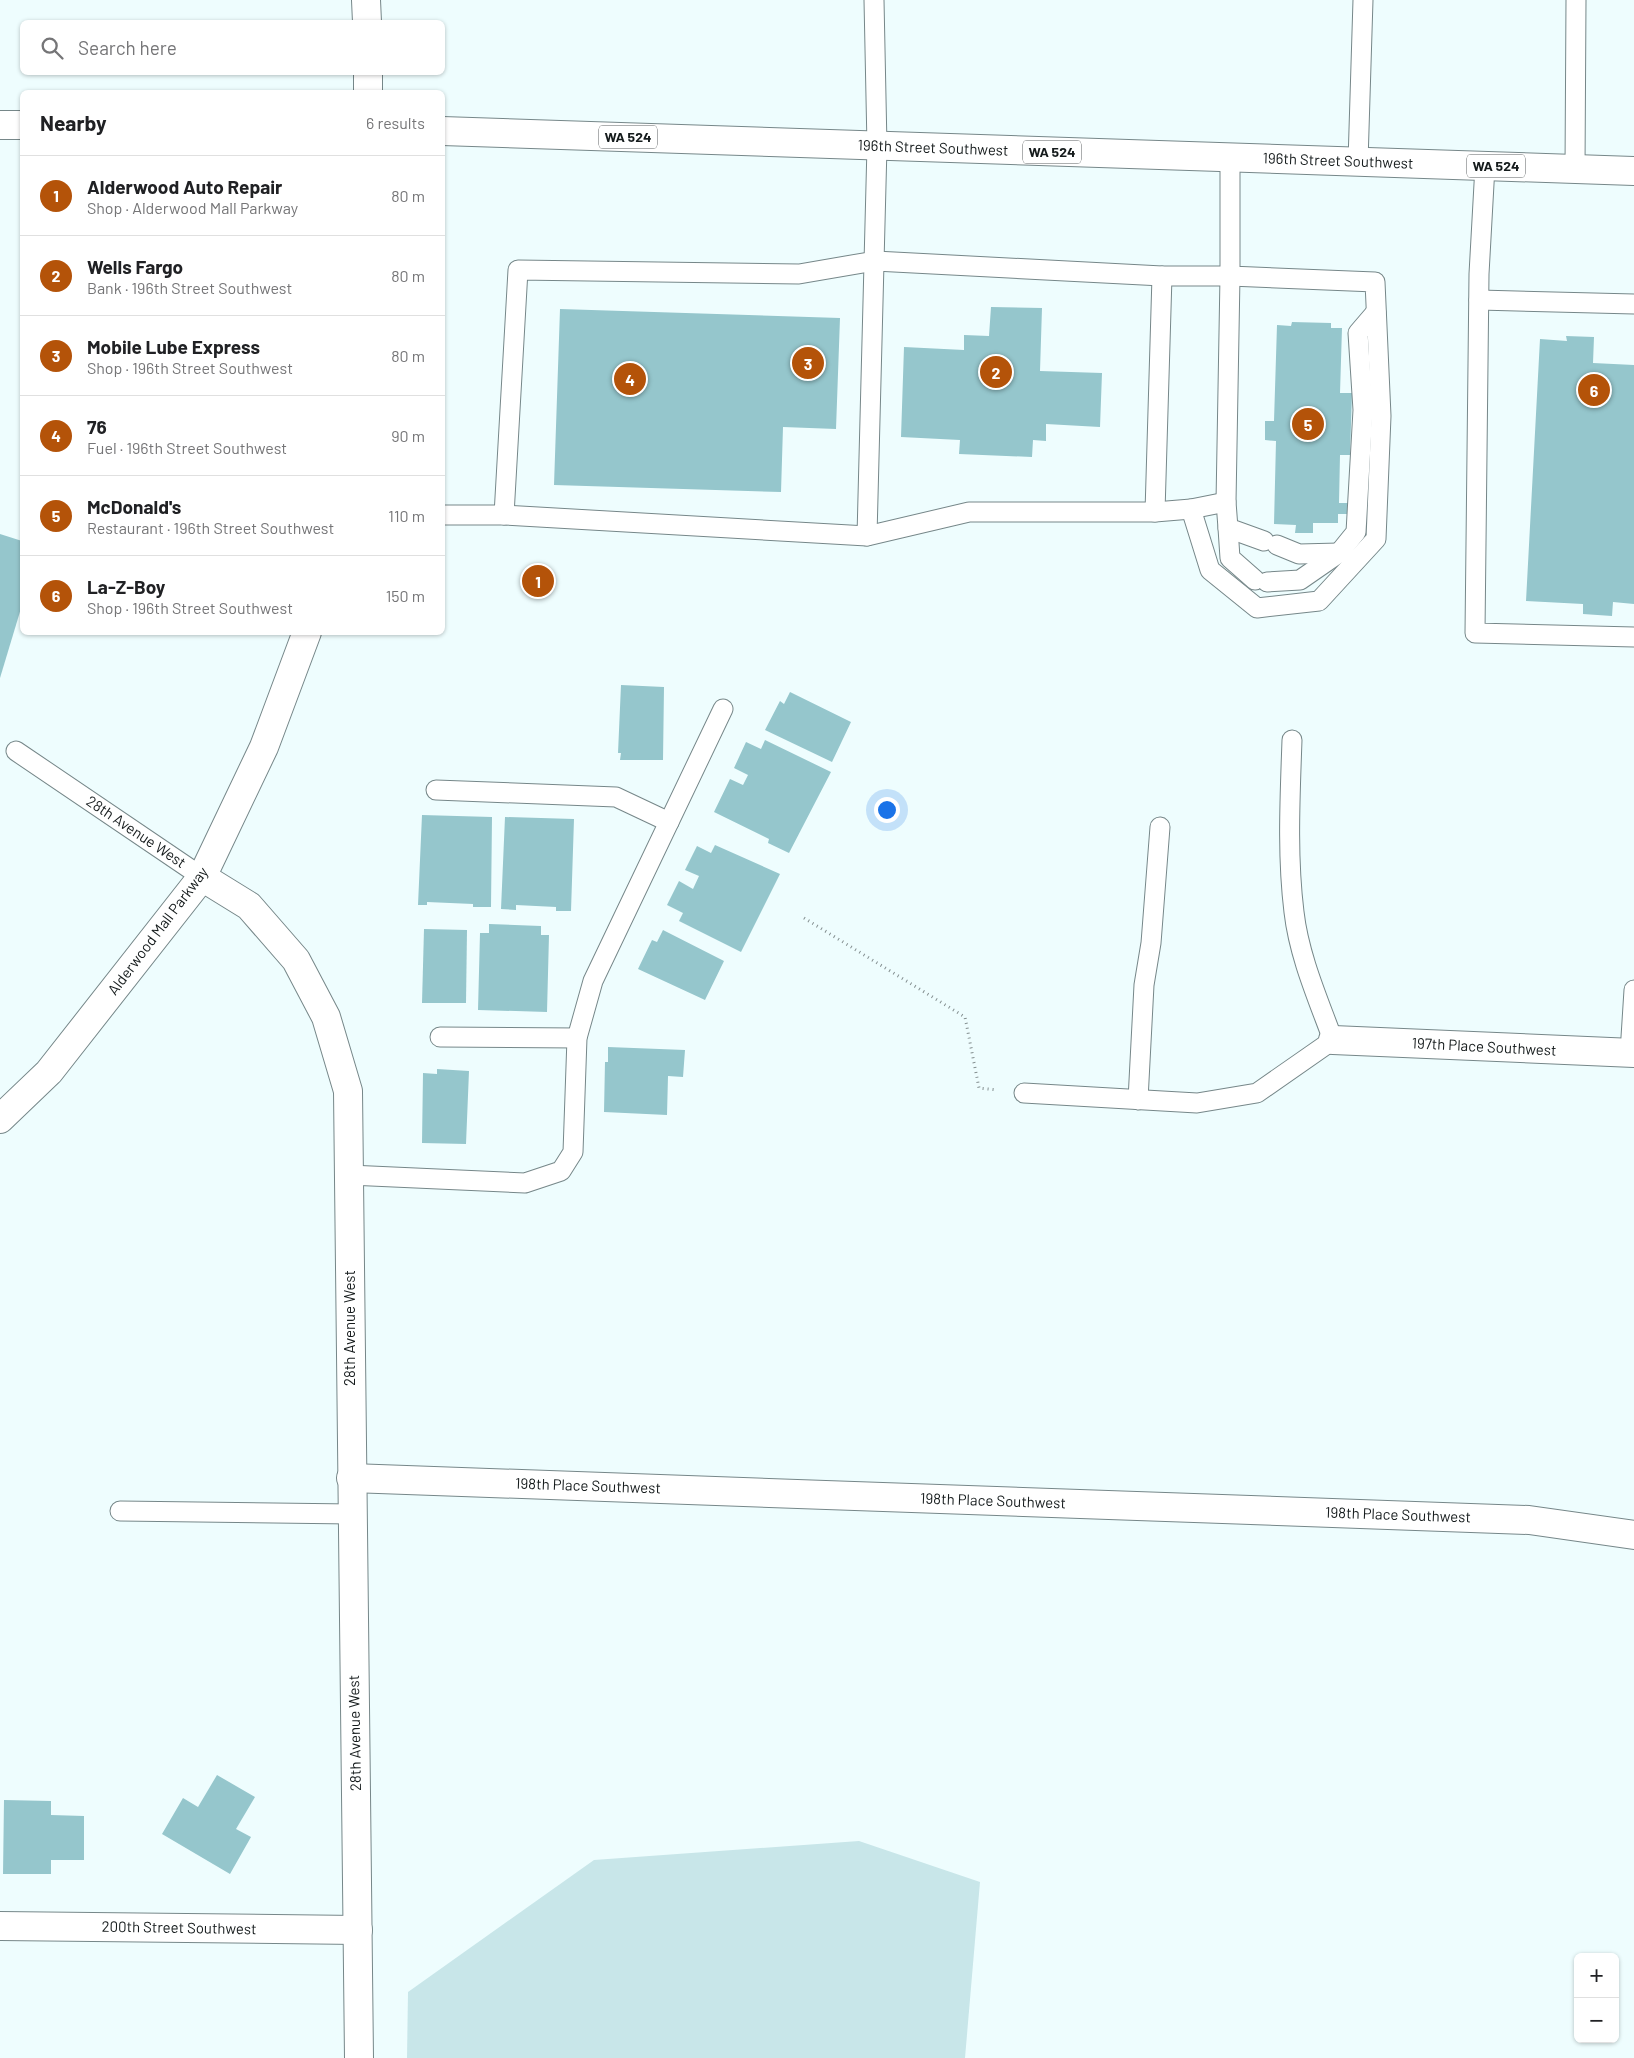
<!DOCTYPE html>
<meta charset="utf-8">
<style>
:root{--surface:#fff;--page:#f6f6f6;--text:#202124;--muted:#757577;--line:#e0e0e0;--accent:#b45309}
body{margin:0;font-family:Barlow,sans-serif;background:var(--page);color:var(--text)}
.controls{position:absolute;right:15px;bottom:15px;display:grid;overflow:hidden;border-radius:8px;box-shadow:0 1px 4px #0004}
.controls button{width:45px;height:45px;display:grid;place-items:center;padding:0;border:0;border-bottom:1px solid var(--line);background:var(--surface);color:var(--text);font:25px sans-serif}
.you{position:absolute;left:886px;top:809px;width:18px;height:18px;margin:-12px;border:4px solid #fff;border-radius:50%;background:#1a73e8;box-shadow:0 0 0 8px #1a73e833}
.badge{display:grid;place-items:center;width:32px;height:32px;border-radius:50%;background:var(--accent);color:#fff;font-size:16px;font-weight:700}
.pin{position:absolute;translate:-50% -50%;border:2px solid #fff;box-shadow:0 1px 5px #0006}
.list{margin:0;padding:0;list-style:none}
h2{display:flex;justify-content:space-between;align-items:center;height:65px;margin:0;padding:0 20px;font-size:21px}
h2 small{font-size:16px;font-weight:400;color:var(--muted)}
.list li{display:grid;grid-template-columns:32px 1fr auto;gap:15px;align-items:center;box-sizing:border-box;height:80px;padding:0 20px;border-top:1px solid var(--line)}
.list b{display:block;font-size:19px;white-space:nowrap}
.list p{margin:0;font-size:16px;white-space:nowrap;color:var(--muted)}
.list em{font-size:16px;font-style:normal;color:var(--muted)}
.icon{flex:none;width:28px;height:28px;fill:none;stroke:currentColor;stroke-width:2;stroke-linecap:round;stroke-linejoin:round}
.map{position:relative;flex:none;width:1634px;height:2058px;overflow:hidden}
.search{position:absolute;background:var(--surface);box-shadow:0 1px 4px #0004;left:20px;top:20px;width:425px;height:55px;display:flex;align-items:center;gap:12px;box-sizing:border-box;padding:0 18px;border-radius:8px;color:var(--muted);font-size:19px}
.panel{position:absolute;background:var(--surface);box-shadow:0 1px 4px #0004;left:20px;top:90px;width:425px;height:545px;border-radius:8px}
.map>svg:first-child{display:block}
.green{fill:#c8e6e9}
.building{fill:#95c6cc}
.lines{fill:none;stroke-linecap:round;stroke-linejoin:round}
.lane-casing{stroke:#768789;stroke-width:21}
.street-casing{stroke:#768789;stroke-width:30}
.secondary-casing{stroke:#768789;stroke-width:30}
.primary-casing{stroke:#768789;stroke-width:30}
.path{stroke:#848f90;stroke-width:3;stroke-dasharray:1 4;stroke-linecap:butt}
.lane{stroke:#fff;stroke-width:19}
.street{stroke:#fff;stroke-width:28}
.secondary{stroke:#fff;stroke-width:28}
.primary{stroke:#fff;stroke-width:28}
.labels{text-anchor:middle;stroke-width:4.5;stroke-linejoin:round;paint-order:stroke}
.shield{fill:#fff;stroke:#5b5f60;stroke-width:1}
.shield-label{font-size:14px;font-weight:bold;fill:#151b1c}
.street-label{font-size:15px;fill:#151b1c;stroke:#fff}
</style>
<div class="map">
<svg width="1634" height="2058" viewBox="0 0 1634 2058">
<rect width="100%" height="100%" fill="#eefdfe"/>
<!-- green -->
<polygon class="green" points="859,1841 980,1882 965,2058 407,2058 408,1992 594,1860"/>
<!-- building -->
<g class="building">
<polygon points="991,307 1042,308 1040,371 1102,373 1100,427 1046,424 1046,441 1033,440 1032,457 959,454 960,440 901,437 904,347 964,350 964,335 989,336"/>
<polygon points="560,309 840,318 836,429 783,427 781,492 554,485"/>
<polygon points="1292,322 1331,323 1331,328 1342,328 1340,393 1352,393 1350,455 1340,455 1339,503 1349,503 1348,514 1338,514 1338,523 1313,523 1313,533 1295,533 1296,525 1274,524 1276,441 1265,440 1265,421 1274,421 1277,325 1291,326"/>
<polygon points="1566,336 1594,337 1593,363 1634,365 1634,604 1613,602 1612,616 1583,614 1583,604 1526,601 1540,339 1567,341"/>
<polygon points="0,534 22,541 22,605 0,678"/>
<polygon points="621,685 664,687 663,760 620,760 621,753 618,753"/>
<polygon points="790,692 851,722 832,762 765,730 780,701 784,704"/>
<polygon points="765,740 831,772 789,853 768,843 769,839 714,812 730,779 743,785 748,775 734,768 746,742 761,749"/>
<polygon points="422,815 492,817 491,907 473,907 473,904 427,902 427,905 418,905"/>
<polygon points="505,817 574,819 571,911 556,911 556,907 516,905 516,910 501,909"/>
<polygon points="715,845 780,874 741,952 679,921 683,913 667,905 679,881 693,889 699,876 685,870 697,846 711,853"/>
<polygon points="489,924 541,926 541,935 549,935 547,1012 478,1010 480,933 489,933"/>
<polygon points="424,929 467,930 466,1003 422,1003"/>
<polygon points="663,930 724,961 705,1000 638,969 652,940 657,942"/>
<polygon points="608,1047 685,1050 683,1077 668,1076 667,1115 604,1112 605,1062 608,1062"/>
<polygon points="437,1069 469,1071 466,1144 422,1143 423,1073 437,1074"/>
<polygon points="217,1775 255,1797 236,1829 251,1837 230,1874 162,1834 183,1798 198,1807"/>
<polygon points="4,1800 51,1801 51,1815 84,1816 84,1860 51,1860 51,1874 3,1874"/>
</g>
<g class="lines">
<!-- lane casing -->
<g class="lane-casing">
<g id="lane">
<polyline points="1358,162 1363,0"/>
<polyline points="1485,166 1479,274 1475,633 1634,637"/>
<polyline points="1575,169 1576,0"/>
<polyline points="1479,300 1634,304"/>
<polyline points="1191,509 1210,570 1257,608 1319,601 1376,539 1381,416 1375,282 1230,276 1230,159"/>
<polyline points="1155,512 1162,276"/>
<polyline points="442,515 504,515 867,536 877,146 874,0"/>
<polyline points="504,515 518,270 799,274 875,261 1162,276 1230,276 1226,502 1228,528 1264,541"/>
<polyline points="1228,528 1230,558 1255,580"/>
<polyline points="867,536 969,512 1155,512 1191,509 1226,502"/>
<polyline points="1277,545 1299,554 1339,553"/>
<polyline points="1267,582 1300,580 1339,553 1356,532 1363,410 1358,333 1376,312"/>
<polyline points="16,751 202,877"/>
<polyline points="436,790 616,797 669,822"/>
<polyline points="440,1037 577,1038"/>
<polyline points="1630,1053 1634,990"/>
<path d="M1024 1093 1197 1103 1257 1093 1333 1040C1318 999 1299 956 1294 912 1287 855 1290 798 1292 740"/>
<polyline points="1138,1100 1144,985 1151,943 1160,827"/>
<polyline points="349,1175 525,1183 561,1171 573,1152 577,1038 593,981 723,709"/>
<polyline points="120,1511 352,1514"/>
</g>
</g>
<!-- street casing -->
<g class="street-casing">
<g id="street">
<polyline points="1333,1040 1634,1053"/>
<polyline points="351,1478 1529,1520 1634,1535"/>
<polyline points="0,1926 358,1930"/>
</g>
</g>
<!-- secondary casing -->
<g class="secondary-casing">
<polyline id="secondary" points="202,877 249,906 296,960 326,1017 348,1091 359,2058"/>
</g>
<!-- primary casing -->
<g class="primary-casing">
<g id="primary">
<polyline points="366,0 367,22"/>
<polyline points="368,72 368,92"/>
<polyline points="0,125 22,125"/>
<polyline points="442,131 1634,171"/>
<polyline points="0,1119 49,1072 202,877 264,747 307,632"/>
</g>
</g>
<!-- path -->
<polyline class="path" points="804,918 965,1017 979,1088 997,1090"/>
<!-- lane -->
<use href="#lane" class="lane"/>
<!-- street -->
<use href="#street" class="street"/>
<!-- secondary -->
<use href="#secondary" class="secondary"/>
<!-- primary -->
<use href="#primary" class="primary"/>
</g>
<g class="labels">
<!-- shield labels -->
<g class="shield">
<rect x="599" y="125.5" width="58" height="23" rx="4"/>
<rect x="1023" y="140.5" width="58" height="23" rx="4"/>
<rect x="1467" y="154.5" width="58" height="23" rx="4"/>
</g>
<g class="shield-label">
<text x="628" y="142">WA 524</text>
<text x="1052" y="157">WA 524</text>
<text x="1496" y="171">WA 524</text>
</g>
<!-- street labels -->
<g class="street-label">
<text transform="translate(933 148) rotate(2)" y="5">196th Street Southwest</text>
<text transform="translate(1338 161) rotate(2)" y="5">196th Street Southwest</text>
<text transform="translate(136 832) rotate(34)" y="5">28th Avenue West</text>
<text transform="translate(158 931) rotate(-53)" y="5">Alderwood Mall Parkway</text>
<text transform="translate(1484 1047) rotate(3)" y="5">197th Place Southwest</text>
<text transform="translate(350 1328) rotate(-90)" y="5">28th Avenue West</text>
<text transform="translate(588 1486) rotate(2)" y="5">198th Place Southwest</text>
<text transform="translate(993 1501) rotate(2)" y="5">198th Place Southwest</text>
<text transform="translate(1398 1515) rotate(2)" y="5">198th Place Southwest</text>
<text transform="translate(355 1733) rotate(-91)" y="5">28th Avenue West</text>
<text transform="translate(179 1928) rotate(1)" y="5">200th Street Southwest</text>
</g>
</g>
</svg>
<div class="controls">
<button>+</button>
<button>−</button>
</div>
<div class="you"></div>
<div class="pin badge" style="left:538px;top:581px">1</div>
<div class="pin badge" style="left:996px;top:372px">2</div>
<div class="pin badge" style="left:808px;top:363px">3</div>
<div class="pin badge" style="left:630px;top:379px">4</div>
<div class="pin badge" style="left:1308px;top:424px">5</div>
<div class="pin badge" style="left:1594px;top:390px">6</div>
<div class="search"><svg class="icon" aria-label="search" viewBox="0 0 24 24"><circle cx="10" cy="10" r="6"/><path d="M15 15l6 6"/></svg>Search here</div>
<section class="panel">
<h2>Nearby<small>6 results</small></h2>
<ul class="list">
<li><span class="badge">1</span><div><b>Alderwood Auto Repair</b><p>Shop · Alderwood Mall Parkway</p></div><em>80 m</em></li>
<li><span class="badge">2</span><div><b>Wells Fargo</b><p>Bank · 196th Street Southwest</p></div><em>80 m</em></li>
<li><span class="badge">3</span><div><b>Mobile Lube Express</b><p>Shop · 196th Street Southwest</p></div><em>80 m</em></li>
<li><span class="badge">4</span><div><b>76</b><p>Fuel · 196th Street Southwest</p></div><em>90 m</em></li>
<li><span class="badge">5</span><div><b>McDonald's</b><p>Restaurant · 196th Street Southwest</p></div><em>110 m</em></li>
<li><span class="badge">6</span><div><b>La-Z-Boy</b><p>Shop · 196th Street Southwest</p></div><em>150 m</em></li>
</ul>
</section>
</div>
